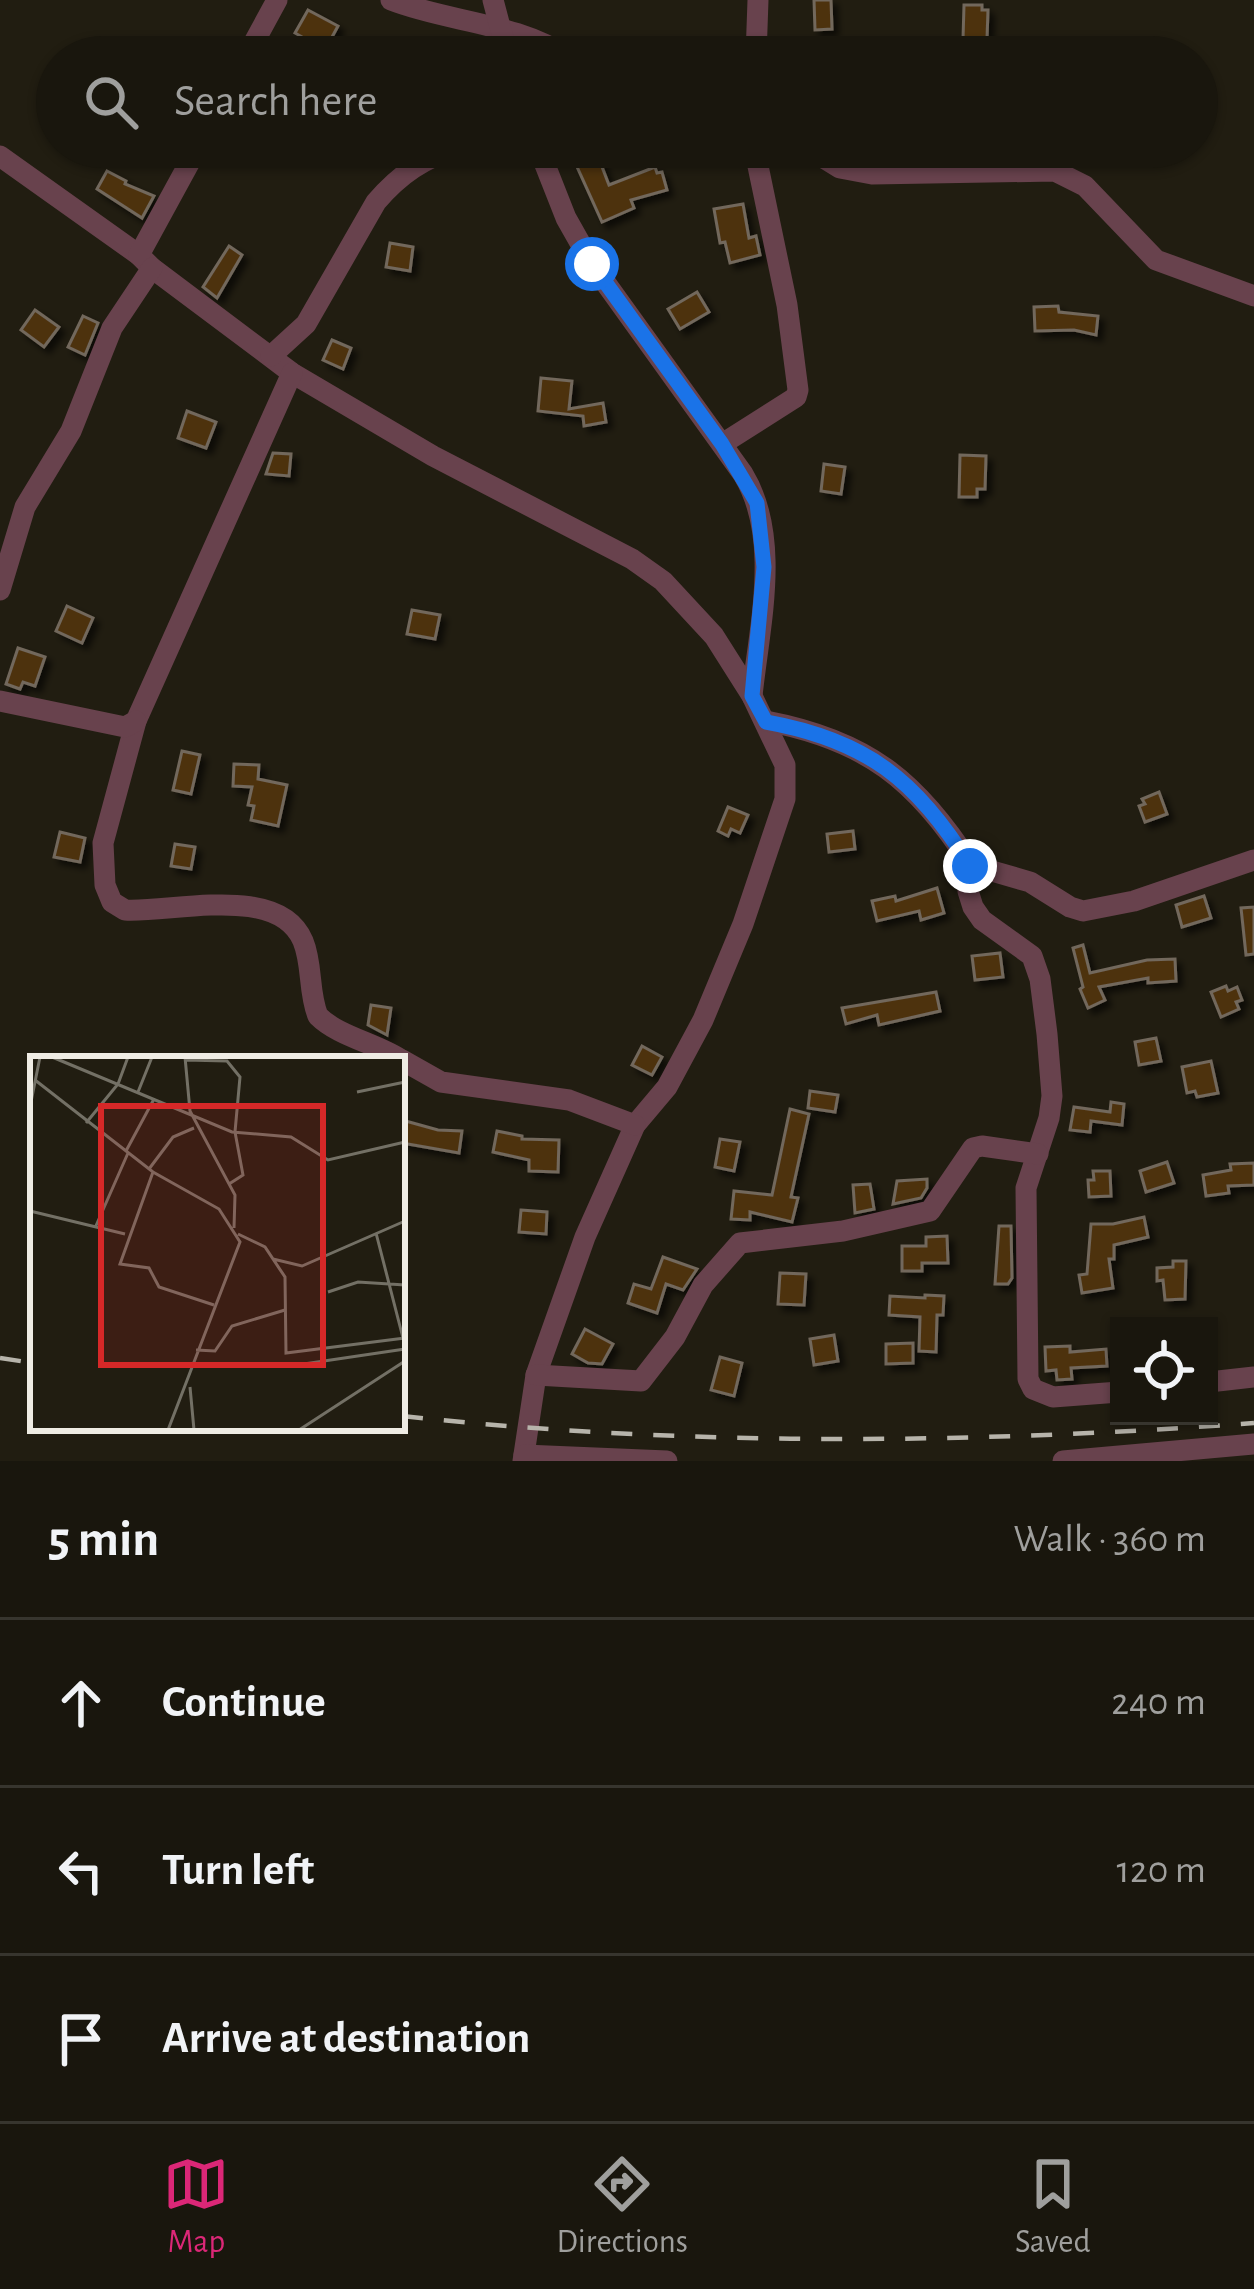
<!DOCTYPE html>
<meta charset="utf-8">
<style>
:root{--surface:#19160d;--page:#26231b;--text:#f1f3f6;--muted:#9f9f9d;--line:#37352e;--accent:#db2777}
body{margin:0;font-family:"Alegreya Sans",sans-serif;background:var(--page);color:var(--text)}
.controls{position:absolute;right:36px;bottom:36px;display:grid;overflow:hidden;border-radius:0px;box-shadow:0 3px 9px #0004}
.controls button{width:108px;height:108px;display:grid;place-items:center;padding:0;border:0;border-bottom:3px solid var(--line);background:var(--surface);color:var(--text);font:60px sans-serif}
.stop{position:absolute;width:36px;height:36px;margin:-27px;border:9px solid #1a73e8;border-radius:50%;background:#fff}
.stop.end{background:#1a73e8;border-color:#fff;box-shadow:0 3px 12px #0008}
.list{margin:0;padding:0;list-style:none}
h2{display:flex;justify-content:space-between;align-items:center;height:156px;margin:0;padding:0 48px;font-size:51px}
h2 small{font-size:39px;font-weight:400;color:var(--muted)}
.list li{display:grid;grid-template-columns:78px 1fr auto;gap:36px;align-items:center;box-sizing:border-box;height:168px;padding:0 48px;border-top:3px solid var(--line)}
.list b{display:block;font-size:45px;white-space:nowrap}
.list em{font-size:39px;font-style:normal;color:var(--muted)}
.icon{flex:none;width:66px;height:66px;fill:none;stroke:currentColor;stroke-width:2;stroke-linecap:round;stroke-linejoin:round}
.map{position:relative;flex:none;width:1254px;height:1461px;overflow:hidden}
.search{position:absolute;background:var(--surface);box-shadow:0 3px 9px #0004;left:36px;right:36px;top:36px;height:132px;display:flex;align-items:center;gap:30px;box-sizing:border-box;padding:0 42px;border-radius:66px;color:var(--muted);font-size:45px}
.sheet{height:660px;background:var(--surface)}
nav{display:flex;justify-content:space-around;align-items:center;box-sizing:border-box;height:168px;border-top:3px solid var(--line);background:var(--surface);font-size:33px;color:var(--muted)}
nav a{display:grid;justify-items:center;gap:6px}
nav .on{color:var(--accent)}
.map>svg:first-child{display:block}
.building{fill:#4e3311;stroke:#72685c;stroke-width:3;filter:url(#shadow)}
.lines{fill:none;stroke-linecap:round;stroke-linejoin:round}
.minor{stroke:#68424d;stroke-width:21}
.rail{stroke:#b7b4ab;stroke-width:4.5;stroke-dasharray:21 21;stroke-linecap:butt}
.route{stroke:#1a73e8;stroke-width:15}
.inset-road{fill:none;stroke:#737065;stroke-width:3}
.view{fill:#d62828;fill-opacity:0.15;stroke:#d62828;stroke-width:6}
.inset-edge{fill:none;stroke:#efece4;stroke-width:6}
</style>
<div class="map">
<svg width="1254" height="1461" viewBox="0 0 1254 1461">
<defs>
<filter id="shadow"><feDropShadow dx="5.5" dy="5.5" stdDeviation="3" flood-color="#0009"/></filter>
</defs>
<rect width="100%" height="100%" fill="#211d11"/>
<!-- building -->
<g class="building">
<polygon points="814,0 831,0 832,29 815,30"/>
<polygon points="964,5 982,5 982,10 988,10 987,39 963,39"/>
<polygon points="308,10 338,26 325,50 295,33"/>
<polygon points="591,154 594,161 599,159 609,185 655,167 657,173 662,172 667,190 631,200 634,208 602,222 574,160"/>
<polygon points="107,171 126,181 125,184 154,196 142,218 97,189"/>
<polygon points="743,204 749,238 756,236 760,255 730,263 725,242 720,243 714,209"/>
<polygon points="390,243 413,247 410,271 386,267"/>
<polygon points="229,246 242,255 217,298 203,287"/>
<polygon points="697,292 709,312 680,329 668,309"/>
<polygon points="1058,306 1059,312 1098,316 1096,335 1074,330 1035,331 1034,307"/>
<polygon points="35,310 59,327 44,347 21,330"/>
<polygon points="83,316 98,323 85,355 68,347"/>
<polygon points="332,340 351,348 343,369 323,360"/>
<polygon points="541,378 572,381 569,409 603,403 606,422 584,426 583,416 538,411"/>
<polygon points="187,411 216,422 206,448 178,438"/>
<polygon points="273,453 291,454 289,476 266,474"/>
<polygon points="960,455 986,456 985,489 977,489 977,497 959,497"/>
<polygon points="824,464 845,467 841,494 821,491"/>
<polygon points="67,606 93,618 82,643 56,631"/>
<polygon points="412,610 440,615 435,639 407,634"/>
<polygon points="18,648 45,657 35,686 23,682 20,689 6,684"/>
<polygon points="182,751 200,755 191,794 173,790"/>
<polygon points="234,764 259,765 258,779 287,785 278,826 251,820 254,806 248,805 252,787 233,786"/>
<polygon points="1159,792 1167,814 1145,822 1139,806 1145,804 1142,799"/>
<polygon points="728,807 748,815 740,833 731,829 728,836 718,831"/>
<polygon points="853,831 855,849 829,852 827,834"/>
<polygon points="60,832 85,838 80,862 54,857"/>
<polygon points="175,844 195,847 191,869 171,866"/>
<polygon points="937,888 944,913 921,920 919,911 877,921 872,901 895,896 896,901"/>
<polygon points="1204,896 1211,918 1182,927 1176,905"/>
<polygon points="1254,907 1254,954 1246,955 1241,908"/>
<polygon points="1083,945 1090,973 1147,960 1175,959 1176,981 1148,983 1148,978 1099,987 1105,1000 1088,1008 1080,989 1083,987 1073,948"/>
<polygon points="1000,953 1003,977 975,980 972,956"/>
<polygon points="1226,986 1228,991 1237,987 1242,1000 1236,1002 1239,1009 1221,1017 1211,992"/>
<polygon points="936,992 940,1011 879,1025 877,1015 846,1024 842,1008"/>
<polygon points="371,1005 391,1008 387,1035 368,1025"/>
<polygon points="1156,1038 1161,1061 1139,1065 1135,1042"/>
<polygon points="642,1046 662,1057 652,1075 632,1065"/>
<polygon points="1211,1061 1218,1093 1197,1097 1195,1091 1187,1093 1182,1067"/>
<polygon points="810,1091 838,1095 835,1112 808,1108"/>
<polygon points="1111,1102 1124,1104 1122,1125 1091,1121 1090,1132 1070,1130 1074,1107 1110,1112"/>
<polygon points="790,1109 809,1114 791,1197 798,1198 792,1222 750,1212 750,1220 731,1219 734,1191 772,1195"/>
<polygon points="402,1120 438,1130 462,1131 459,1153 402,1143"/>
<polygon points="497,1131 522,1136 522,1139 559,1140 558,1172 529,1171 529,1160 493,1152"/>
<polygon points="720,1139 740,1142 734,1171 715,1167"/>
<polygon points="1167,1162 1174,1183 1146,1192 1140,1171"/>
<polygon points="1254,1163 1254,1185 1228,1186 1229,1193 1206,1196 1203,1175 1231,1170 1230,1164"/>
<polygon points="1093,1171 1110,1171 1111,1196 1089,1197 1088,1180 1094,1180"/>
<polygon points="927,1179 927,1188 921,1198 893,1204 897,1181"/>
<polygon points="870,1184 874,1209 855,1213 853,1185"/>
<polygon points="521,1210 547,1212 546,1234 519,1232"/>
<polygon points="1144,1217 1148,1237 1114,1245 1114,1259 1109,1259 1113,1288 1082,1293 1079,1275 1087,1274 1091,1224 1113,1224"/>
<polygon points="999,1226 1011,1226 1012,1278 1008,1284 995,1284"/>
<polygon points="947,1236 948,1263 922,1263 922,1271 902,1271 902,1246 926,1246 926,1237"/>
<polygon points="663,1257 697,1269 683,1290 666,1284 657,1313 628,1303 634,1284 651,1289"/>
<polygon points="1173,1261 1186,1261 1185,1299 1165,1300 1163,1280 1157,1281 1157,1268 1173,1267"/>
<polygon points="780,1273 806,1274 804,1305 778,1304"/>
<polygon points="925,1295 944,1296 943,1315 937,1315 936,1352 919,1351 920,1317 889,1315 890,1296 925,1298"/>
<polygon points="585,1329 613,1344 602,1364 588,1363 572,1354"/>
<polygon points="834,1335 838,1361 814,1365 810,1339"/>
<polygon points="913,1343 913,1363 886,1364 886,1344"/>
<polygon points="1070,1346 1070,1352 1106,1349 1107,1366 1071,1368 1072,1379 1057,1380 1056,1370 1046,1371 1045,1347"/>
<polygon points="720,1357 742,1363 734,1396 711,1390"/>
</g>
<g class="lines">
<!-- minor -->
<g class="minor">
<path d="M391 0C447 22 518 23 567 57"/>
<polyline points="493,0 508,57"/>
<polyline points="246,57 277,0"/>
<polyline points="756,57 758,0"/>
<path d="M538 147 566 218 592 264 743 474C782 538 759 627 752 696"/>
<polyline points="745,147 776,147"/>
<polyline points="806,147 840,168 872,174 1055,171 1085,186 1156,260 1254,296"/>
<polyline points="0,156 139,255 152,268 292,373 433,456 632,559 663,581 714,636 752,696 785,765 785,799 743,924 703,1020 667,1087 635,1125 585,1237 536,1375 523,1461"/>
<polyline points="139,255 198,147"/>
<path d="M271 356 306 324 376 202C400 174 424 158 459 147"/>
<path d="M292 373 136 721 103 843 105 885 112 902 125 910C173 913 279 883 303 941 313 965 308 992 318 1016 338 1036 375 1043 400 1059"/>
<polyline points="722,444 796,397 798,390 787,305 754,147"/>
<polyline points="0,590 25,507 71,431 112,328 152,268"/>
<polyline points="0,701 125,727 136,721"/>
<path d="M766 721C866 740 917 780 971 865L968 891 973 907 982 920 1032 956 1040 979 1047 1034 1052 1096 1049 1118 1026 1188 1028 1379 1033 1389 1053 1397 1119 1392"/>
<polyline points="971,865 1030,882 1070,907 1083,911 1134,901 1254,860"/>
<polyline points="402,1060 441,1082 569,1100 635,1125"/>
<polyline points="536,1375 641,1381 675,1337 703,1285 740,1243 843,1231 930,1211 973,1148 982,1146 1038,1154"/>
<polyline points="1209,1382 1254,1377"/>
<polyline points="524,1455 667,1461"/>
<polyline points="1063,1461 1254,1444"/>
</g>
<!-- rail -->
<g class="rail">
<polyline points="0,1358 33,1363"/>
<path d="M402 1416C686 1447 969 1444 1254 1423"/>
</g>
</g>
<g class="lines">
<!-- route -->
<path class="route" d="M592 264 722 444 757 503 764 567 752 696 766 722C866 740 917 780 970 866"/>
</g>
<!-- overview -->
<g transform="translate(30 1056)">
<rect width="375" height="375" fill="#211d11"/>
<path class="inset-road" d="M22 1 202 76 261 81 298 104 375 86M155 1 160 55 205 139 204 172M155 4 197 5 210 21 205 76 213 119 199 128M5 24 123 116 189 153 210 186 138 374M108 36 122 1M327 36 375 26M0 51 10 1M56 67 88 28 98 1M96 95 124 43M119 113 143 81 164 72M123 116 90 208 119 212 129 231 184 249M0 155 95 178M65 172 98 97M346 177 373 282M208 178 235 191 255 221 256 297 375 282M243 203 272 210 375 165M298 236 328 226 375 229M166 294 185 295 202 270 255 254M164 308 267 309 375 293M160 331 164 374M269 374 375 305"/>
<path class="view" d="M71 50H293V309H71Z"/>
<rect width="375" height="375" class="inset-edge"/>
</g>
</svg>
<div class="controls">
<button><svg class="icon" aria-label="locate" viewBox="0 0 24 24"><circle cx="12" cy="12" r="6"/><path d="M12 2v4M12 18v4M2 12h4M18 12h4"/></svg></button>
</div>
<div class="stop" style="left:592px;top:264px"></div>
<div class="stop end" style="left:970px;top:866px"></div>
<div class="search"><svg class="icon" aria-label="search" viewBox="0 0 24 24"><circle cx="10" cy="10" r="6"/><path d="M15 15l6 6"/></svg>Search here</div>
</div>
<section class="sheet">
<h2>5 min<small>Walk · 360 m</small></h2>
<ul class="list">
<li><svg class="icon" aria-label="ahead" viewBox="0 0 24 24"><path d="M12 20V5M6 11l6-6 6 6"/></svg><div><b>Continue</b></div><em>240 m</em></li>
<li><svg class="icon" aria-label="left" viewBox="0 0 24 24"><path d="M17 20v-9H6M10 6l-5 5 5 5"/></svg><div><b>Turn left</b></div><em>120 m</em></li>
<li><svg class="icon" aria-label="arrive" viewBox="0 0 24 24"><path d="M6 21V4h12l-3 4 3 4H6"/></svg><div><b>Arrive at destination</b></div></li>
</ul>
</section>
<nav>
<a class="on"><svg class="icon" aria-label="map" viewBox="0 0 24 24"><path d="M3 6l6-2 6 2 6-2v14l-6 2-6-2-6 2zM9 4v14M15 6v14"/></svg>Map</a>
<a><svg class="icon" aria-label="directions" viewBox="0 0 24 24"><path d="M12 3l9 9-9 9-9-9zM9 14v-3h6M13 9l2 2-2 2"/></svg>Directions</a>
<a><svg class="icon" aria-label="saved" viewBox="0 0 24 24"><path d="M7 4h10v16l-5-4-5 4z"/></svg>Saved</a>
</nav>
